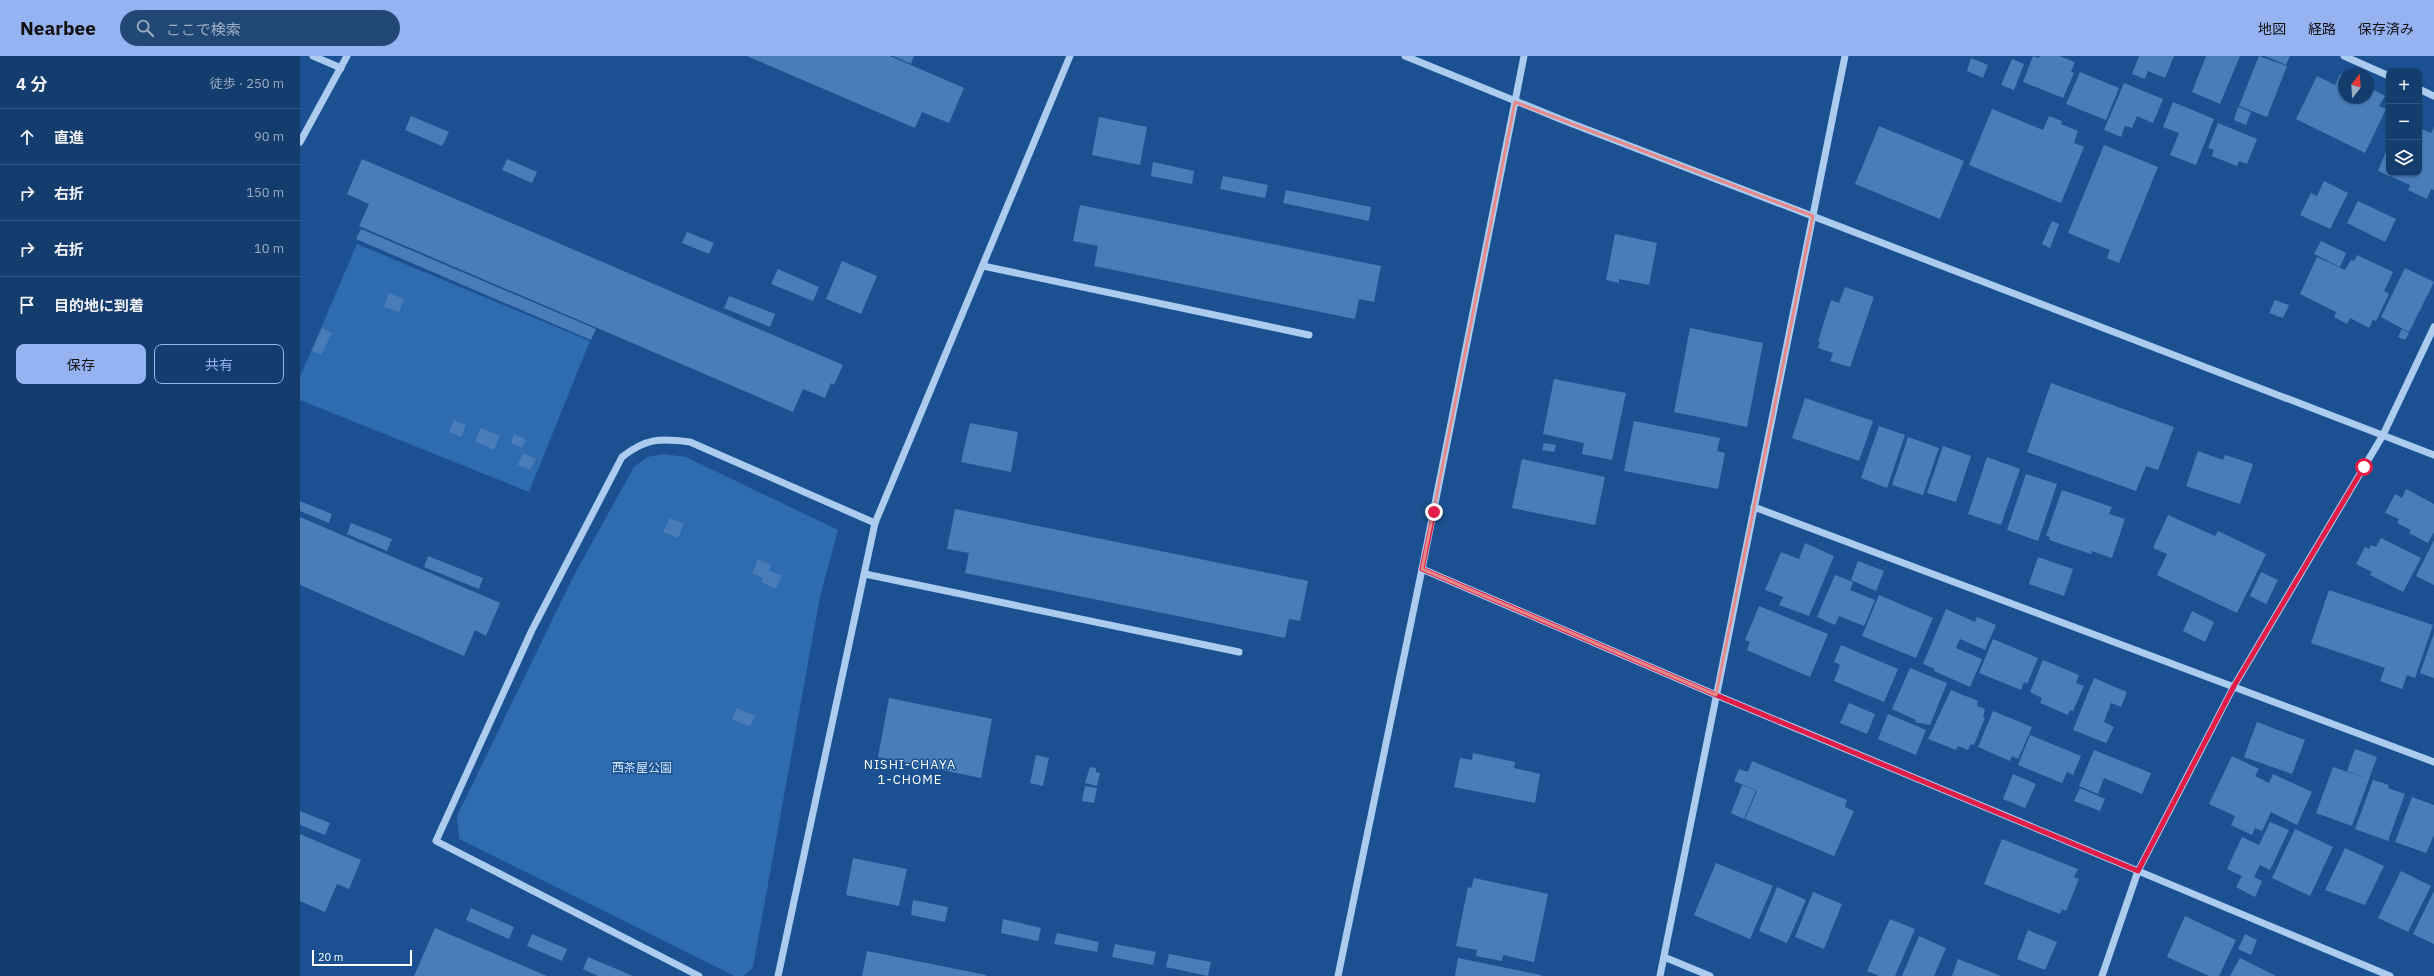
<!DOCTYPE html>
<html lang="ja">
<meta charset="utf-8">
<style>
:root{--surface:#143d6d;--page:#214875;--text:#f1f3f6;--muted:#9daec2;--line:#335680;--accent:#95b2f1}
body{margin:0;font-family:"IBM Plex Sans","Noto Sans JP",sans-serif;background:var(--page);color:var(--text)}
.controls{position:absolute;right:12px;top:12px;display:grid;overflow:hidden;border-radius:8px;box-shadow:0 1px 3px #0004}
.controls button{width:36px;height:36px;display:grid;place-items:center;padding:0;border:0;border-bottom:1px solid var(--line);background:var(--surface);color:var(--text);font:20px sans-serif}
.compass{position:absolute;left:2038px;top:12px;width:36px;height:36px;border-radius:50%;background:var(--surface);box-shadow:0 1px 3px #0004;rotate:17deg}
.scale{position:absolute;left:12px;bottom:10px;width:100px;box-sizing:border-box;padding-left:4px;border:2px solid #fff;border-top:0;font-size:11px;line-height:14px;white-space:nowrap;color:#fff;-webkit-text-stroke:3px #1b5191;paint-order:stroke}
.stop{position:absolute;width:12px;height:12px;margin:-9px;border:3px solid #e11d48;border-radius:50%;background:#fff}
.stop.end{background:#e11d48;border-color:#fff;box-shadow:0 1px 4px #0008}
.list{margin:0;padding:0;list-style:none}
h2{display:flex;justify-content:space-between;align-items:center;height:52px;margin:0;padding:0 16px;font-size:17px}
h2 small{font-size:13px;font-weight:400;color:var(--muted)}
.list li{display:grid;grid-template-columns:26px 1fr auto;gap:12px;align-items:center;box-sizing:border-box;height:56px;padding:0 16px;border-top:1px solid var(--line)}
.list b{display:block;font-size:15px;white-space:nowrap}
.list em{font-size:13px;font-style:normal;color:var(--muted)}
.actions{display:flex;gap:8px;padding:12px 16px}
.actions a{flex:1;padding:9px 0;border:1px solid var(--accent);border-radius:8px;text-align:center;font-size:14px;color:var(--accent)}
.actions .main{background:var(--accent);color:#111}
.icon{flex:none;width:22px;height:22px;fill:none;stroke:currentColor;stroke-width:2;stroke-linecap:round;stroke-linejoin:round}
.map{position:relative;flex:none;width:2134px;height:920px;overflow:hidden}
header{display:flex;align-items:center;gap:24px;box-sizing:border-box;height:56px;padding:0 20px;background:var(--accent);color:#111}
header strong{font-size:19px}
nav{display:flex;gap:22px;margin-inline-start:auto;font-size:14px}
.search{width:280px;height:36px;background:var(--page);display:flex;align-items:center;gap:10px;box-sizing:border-box;padding:0 14px;border-radius:22px;color:var(--muted);font-size:15px}
main{display:flex}
aside{flex:1;background:var(--surface)}
.map>svg:first-child{display:block}
.green{fill:#2e6baf}
.building{fill:#487dba}
.lines{fill:none;stroke-linecap:round;stroke-linejoin:round}
.minor{stroke:#abcbef;stroke-width:7}
.route{stroke:#e11d48;stroke-width:5}
.marked{fill:none;stroke:#e88989;stroke-width:3;stroke-linejoin:round}
.labels{text-anchor:middle;stroke-width:3;stroke-linejoin:round;paint-order:stroke}
.park-label{font-size:12px;fill:#d1e5fa;stroke:#1b5191}
.neighbourhood-label{font-size:13px;letter-spacing:1px;fill:#fff;stroke:#1b5191}
</style>
<header>
<strong>Nearbee</strong>
<div class="search"><svg class="icon" aria-label="search" viewBox="0 0 24 24"><circle cx="10" cy="10" r="6"/><path d="M15 15l6 6"/></svg>ここで検索</div>
<nav><a>地図</a><a>経路</a><a>保存済み</a></nav>
</header>
<main>
<aside>
<h2>4 分<small>徒歩 · 250 m</small></h2>
<ul class="list">
<li><svg class="icon" aria-label="ahead" viewBox="0 0 24 24"><path d="M12 20V5M6 11l6-6 6 6"/></svg><div><b>直進</b></div><em>90 m</em></li>
<li><svg class="icon" aria-label="right" viewBox="0 0 24 24"><path d="M7 20v-9h11M14 6l5 5-5 5"/></svg><div><b>右折</b></div><em>150 m</em></li>
<li><svg class="icon" aria-label="right" viewBox="0 0 24 24"><path d="M7 20v-9h11M14 6l5 5-5 5"/></svg><div><b>右折</b></div><em>10 m</em></li>
<li><svg class="icon" aria-label="arrive" viewBox="0 0 24 24"><path d="M6 21V4h12l-3 4 3 4H6"/></svg><div><b>目的地に到着</b></div></li>
</ul>
<div class="actions"><a class="main">保存</a><a>共有</a></div>
</aside>
<div class="map">
<svg width="2134" height="920" viewBox="0 0 2134 920">
<rect width="100%" height="100%" fill="#1b5191"/>
<!-- green -->
<g class="green">
<polygon points="57,188 290,285 229,436 0,344 0,321"/>
<polygon points="363,398 386,401 538,474 520,541 453,911 444,920 435,920 159,783 157,760 273,521 334,411 347,401"/>
</g>
<!-- building -->
<g class="building">
<polygon points="447,0 590,0 664,32 649,67 622,56 615,72"/>
<polygon points="593,0 614,0 611,8"/>
<polygon points="1733,0 1739,2 1740,0 1759,0 1775,6 1771,16 1774,17 1763,42 1723,26"/>
<polygon points="1839,0 1874,0 1865,22 1848,15 1845,23 1832,18"/>
<polygon points="1906,0 1940,0 1920,48 1892,36"/>
<polygon points="1959,0 1987,10 1967,61 1939,50"/>
<polygon points="1965,0 1990,0 1986,9"/>
<polygon points="1671,2 1688,9 1683,22 1667,15"/>
<polygon points="1712,3 1724,8 1714,34 1701,29"/>
<polygon points="1780,16 1819,32 1806,64 1766,48"/>
<polygon points="2040,18 2044,20 2044,42 2068,42 2068,31 2085,40 2079,50 2086,53 2065,97 1996,63 2017,20 2035,29"/>
<polygon points="1824,27 1863,43 1853,67 1837,60 1832,72 1825,70 1821,81 1804,74"/>
<polygon points="1873,46 1914,63 1896,109 1870,99 1879,77 1863,71"/>
<polygon points="1938,51 1951,56 1946,69 1934,64"/>
<polygon points="1692,53 1743,74 1749,60 1762,65 1761,68 1778,75 1774,87 1784,91 1761,147 1669,109"/>
<polygon points="111,60 149,76 142,90 105,74"/>
<polygon points="799,61 847,71 840,109 792,99"/>
<polygon points="1918,67 1957,83 1947,108 1939,105 1937,110 1912,100 1914,94 1908,92"/>
<polygon points="1579,70 1664,105 1640,163 1555,128"/>
<polygon points="2134,71 2134,134 2131,133 2127,143 2108,134 2110,129 2078,115 2089,88 2089,117 2119,117 2119,72 2131,77"/>
<polygon points="1804,89 1858,111 1819,207 1807,202 1810,194 1768,177"/>
<polygon points="62,103 543,309 534,329 531,327 525,342 503,333 493,356 59,170 69,148 47,138"/>
<polygon points="207,103 237,116 232,127 202,114"/>
<polygon points="853,106 894,115 892,128 851,120"/>
<polygon points="923,120 968,129 965,142 920,133"/>
<polygon points="2024,125 2048,137 2030,173 2000,159 2011,137 2017,140"/>
<polygon points="986,134 1071,151 1069,165 983,147"/>
<polygon points="2058,145 2096,163 2085,186 2047,167"/>
<polygon points="780,149 1081,210 1074,246 1059,243 1055,263 794,210 798,190 773,185"/>
<polygon points="1752,165 1759,168 1750,192 1742,188"/>
<polygon points="61,173 296,273 291,284 56,183"/>
<polygon points="387,176 414,187 409,198 382,187"/>
<polygon points="1315,178 1357,187 1349,229 1319,223 1319,227 1306,224"/>
<polygon points="2021,185 2046,197 2040,211 2014,198"/>
<polygon points="2057,199 2093,216 2084,235 2089,238 2076,265 2073,264 2069,272 2050,262 2047,268 2034,261 2036,256 2000,238 2017,201 2045,214 2051,204 2054,205"/>
<polygon points="542,205 577,220 561,258 526,243"/>
<polygon points="2105,212 2134,226 2109,276 2081,261"/>
<polygon points="478,213 519,231 513,245 471,228"/>
<polygon points="1545,231 1574,241 1550,311 1530,305 1533,297 1518,292 1520,285 1518,285 1531,244 1539,247"/>
<polygon points="89,237 104,243 99,256 84,251"/>
<polygon points="429,240 475,258 470,271 424,252"/>
<polygon points="1975,244 1989,249 1983,262 1969,257"/>
<polygon points="22,272 32,277 21,299 12,295"/>
<polygon points="1390,272 1463,287 1447,371 1374,356"/>
<polygon points="2102,273 2109,277 2105,284 2098,281"/>
<polygon points="1254,323 1326,337 1312,404 1282,398 1284,387 1243,378"/>
<polygon points="1751,327 1874,371 1858,414 1846,410 1836,435 1727,396"/>
<polygon points="1505,342 1573,365 1559,405 1492,382"/>
<polygon points="154,364 166,369 161,381 149,376"/>
<polygon points="1334,365 1420,382 1417,395 1425,397 1418,433 1324,415"/>
<polygon points="670,367 718,376 711,416 661,406"/>
<polygon points="1579,370 1605,379 1587,432 1561,422"/>
<polygon points="181,372 200,380 194,394 175,385"/>
<polygon points="214,378 226,383 222,392 211,387"/>
<polygon points="1608,381 1639,392 1623,439 1592,429"/>
<polygon points="1244,387 1256,389 1254,396 1242,394"/>
<polygon points="1643,390 1671,400 1656,446 1627,437"/>
<polygon points="1898,395 1923,404 1925,399 1953,408 1940,448 1886,430"/>
<polygon points="223,397 236,403 230,414 218,409"/>
<polygon points="1687,401 1720,413 1701,469 1668,458"/>
<polygon points="1222,403 1305,421 1295,469 1212,452"/>
<polygon points="1726,418 1757,428 1738,485 1707,474"/>
<polygon points="2106,433 2134,448 2134,476 2128,487 2109,477 2111,474 2097,467 2099,463 2085,457 2095,438 2102,442"/>
<polygon points="1762,434 1812,451 1809,458 1825,463 1812,502 1792,495 1791,498 1749,484 1750,481 1746,480"/>
<polygon points="0,445 32,458 29,467 0,455"/>
<polygon points="655,453 1008,525 1000,565 989,563 985,582 665,517 669,497 647,493"/>
<polygon points="1868,459 1915,480 1918,475 1966,498 1937,557 1857,519 1867,498 1853,492"/>
<polygon points="0,461 200,547 186,580 175,574 164,600 0,529"/>
<polygon points="370,462 384,468 378,482 363,476"/>
<polygon points="51,467 92,483 87,495 47,478"/>
<polygon points="2081,482 2121,502 2103,536 2070,519 2072,516 2056,508 2065,491 2069,493 2071,489 2076,491"/>
<polygon points="2134,484 2134,529 2116,520"/>
<polygon points="1505,487 1534,500 1509,560 1479,549 1483,541 1465,534 1481,496 1499,503"/>
<polygon points="128,500 183,522 179,533 124,511"/>
<polygon points="1738,501 1773,513 1764,540 1729,528"/>
<polygon points="458,503 471,509 469,514 482,520 476,533 461,526 463,522 452,517"/>
<polygon points="1558,505 1584,515 1576,535 1551,524"/>
<polygon points="1961,516 1978,524 1966,548 1950,540"/>
<polygon points="1535,519 1553,526 1550,534 1575,544 1564,570 1539,560 1535,569 1517,561"/>
<polygon points="2029,534 2133,569 2115,622 2107,619 2102,633 2080,625 2085,612 2011,587"/>
<polygon points="1579,539 1633,562 1616,602 1562,580"/>
<polygon points="1459,550 1528,578 1510,621 1447,594 1450,586 1445,584"/>
<polygon points="1646,553 1675,566 1677,561 1696,569 1685,594 1660,583 1656,592 1682,603 1670,631 1634,615 1635,613 1623,608"/>
<polygon points="1892,555 1914,566 1905,586 1883,575"/>
<polygon points="2134,577 2134,622 2120,617"/>
<polygon points="1693,583 1738,602 1727,628 1724,626 1721,634 1679,617"/>
<polygon points="1541,589 1598,613 1584,646 1534,625 1540,609 1534,606"/>
<polygon points="1743,604 1779,619 1776,627 1784,630 1773,655 1770,654 1768,659 1740,647 1742,642 1730,636"/>
<polygon points="1610,612 1647,627 1630,669 1615,666 1616,664 1592,653"/>
<polygon points="1794,622 1827,636 1821,651 1811,647 1804,666 1814,671 1806,687 1773,674"/>
<polygon points="1651,634 1678,645 1677,650 1685,653 1683,660 1685,662 1674,689 1671,688 1668,694 1658,690 1656,694 1628,683"/>
<polygon points="589,642 692,663 681,722 578,701"/>
<polygon points="1549,647 1575,658 1567,678 1540,667"/>
<polygon points="437,652 455,660 450,671 432,663"/>
<polygon points="1693,655 1732,671 1718,703 1712,700 1710,705 1678,691"/>
<polygon points="1588,658 1626,674 1616,699 1578,683"/>
<polygon points="1957,666 2005,684 1992,718 1944,701"/>
<polygon points="1730,679 1781,700 1773,719 1767,716 1762,727 1718,709"/>
<polygon points="2055,693 2077,701 2052,770 2016,757 2033,711 2066,722 2047,715"/>
<polygon points="1794,694 1851,717 1842,738 1804,722 1798,738 1779,730"/>
<polygon points="1173,697 1215,706 1214,712 1240,718 1235,747 1154,731 1160,702 1172,704"/>
<polygon points="736,699 749,702 743,730 730,727"/>
<polygon points="1932,700 1959,713 1955,720 1969,727 1973,718 2012,736 1997,769 1971,756 1962,775 1955,772 1952,779 1931,769 1935,760 1909,748"/>
<polygon points="1452,705 1547,744 1545,751 1554,755 1534,800 1445,763 1457,735 1434,725 1439,713 1448,716"/>
<polygon points="790,711 796,712 796,716 800,717 797,730 785,727"/>
<polygon points="1713,718 1736,728 1725,752 1703,743"/>
<polygon points="2073,724 2089,729 2088,732 2105,738 2088,785 2055,773"/>
<polygon points="1442,729 1456,735 1444,763 1431,757"/>
<polygon points="785,730 797,732 794,747 782,745"/>
<polygon points="1780,732 1805,743 1800,755 1774,745"/>
<polygon points="2112,741 2134,749 2134,779 2126,797 2095,786"/>
<polygon points="0,755 30,767 25,779 0,769"/>
<polygon points="1970,766 1989,774 1970,814 1960,809 1954,821 1962,825 1955,841 1936,831 1942,820 1927,813 1942,781 1959,789"/>
<polygon points="1995,773 2033,791 2010,840 1972,822"/>
<polygon points="0,778 61,804 49,833 37,828 25,856 0,845"/>
<polygon points="1702,783 1778,813 1774,821 1779,823 1766,855 1762,853 1760,858 1684,828"/>
<polygon points="2045,792 2084,810 2065,849 2025,834"/>
<polygon points="553,802 607,813 599,850 546,839"/>
<polygon points="1416,807 1473,830 1450,883 1394,859"/>
<polygon points="2101,815 2131,830 2108,876 2078,862"/>
<polygon points="1174,822 1248,838 1234,906 1203,899 1202,905 1176,900 1177,894 1156,890 1168,831 1171,832"/>
<polygon points="1477,831 1506,844 1487,887 1459,875"/>
<polygon points="2134,835 2134,888 2113,878"/>
<polygon points="1513,836 1542,848 1524,893 1495,881"/>
<polygon points="613,844 648,851 645,866 611,859"/>
<polygon points="171,852 214,871 209,883 166,864"/>
<polygon points="1885,860 1936,884 1919,920 1909,920 1867,901"/>
<polygon points="703,863 741,872 738,885 701,877"/>
<polygon points="1590,863 1615,873 1595,920 1579,920 1567,915"/>
<polygon points="135,872 247,920 114,920"/>
<polygon points="1728,874 1757,886 1745,914 1717,903"/>
<polygon points="757,877 799,886 797,896 754,888"/>
<polygon points="232,878 267,893 262,905 227,890"/>
<polygon points="1945,878 1957,884 1951,899 1938,893"/>
<polygon points="1619,880 1646,892 1634,920 1602,920"/>
<polygon points="815,888 856,896 853,909 812,901"/>
<polygon points="567,895 686,919 686,920 562,920"/>
<polygon points="869,898 911,906 908,920 866,911"/>
<polygon points="288,901 333,920 298,920 283,913"/>
<polygon points="1158,902 1241,919 1241,920 1155,920"/>
<polygon points="1940,902 1976,920 1930,920"/>
<polygon points="1658,903 1701,920 1652,920"/>
</g>
<g class="lines">
<!-- minor -->
<g class="minor">
<polyline points="13,0 41,12"/>
<polyline points="1105,0 1265,65 2134,399"/>
<polyline points="2044,0 2089,20"/>
<polyline points="2119,33 2134,40"/>
<polyline points="0,86 47,0"/>
<polyline points="683,210 1009,279"/>
<polyline points="1454,451 2134,706"/>
<polyline points="1122,513 1416,639 2090,920"/>
<polyline points="565,518 939,596"/>
<polyline points="1364,901 1410,920"/>
<path d="M399 920 136 785 232 574 322 401C346 382 360 382 390 386L575 467"/>
<polyline points="478,920 575,467 770,0"/>
<polyline points="1038,920 1122,513 1224,0"/>
<polyline points="1360,920 1545,0"/>
<polyline points="1802,920 1838,815 1934,630 2083,379 2134,271"/>
</g>
</g>
<g class="lines">
<!-- route -->
<polyline class="route" points="1134,456 1122,513 1416,639 1838,815 1934,630 2064,411"/>
</g>
<!-- marked area -->
<path class="marked" d="M1215 46 1513 160 1416 639 1122 513Z"/>
<g class="labels">
<!-- park labels -->
<g class="park-label">
<text x="342" y="716">西茶屋公園</text>
</g>
<!-- neighbourhood labels -->
<g class="neighbourhood-label">
<text x="610" y="713">NISHI-CHAYA<tspan x="610" dy="15">1-CHOME</tspan></text>
</g>
</g>
</svg>
<div class="controls">
<button>+</button>
<button>−</button>
<button><svg class="icon" aria-label="layers" viewBox="0 0 24 24"><path d="M12 4l9 5-9 5-9-5zM3 14l9 5 9-5"/></svg></button>
</div>
<svg class="compass" viewBox="-18 -18 36 36"><path d="M0-13l5 13h-10z" fill="#e53935"/><path d="M0 13l5-13h-10z" fill="#9daec2"/></svg>
<div class="scale">20 m</div>
<div class="stop" style="left:2064px;top:411px"></div>
<div class="stop end" style="left:1134px;top:456px"></div>
</div>
</main>
